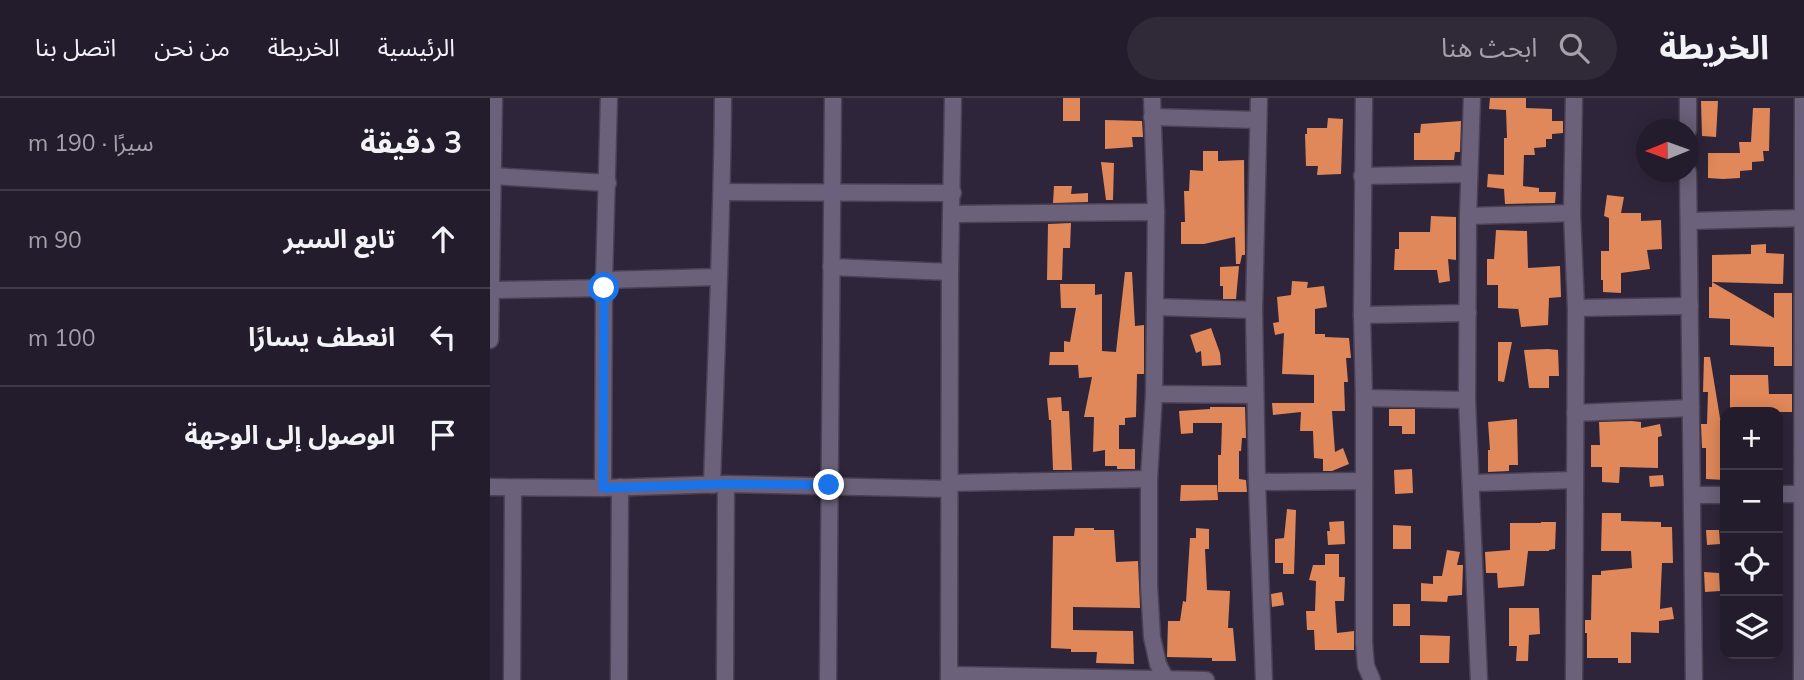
<!DOCTYPE html>
<html lang="ar">
<meta charset="utf-8">
<style>
:root{--surface:#231c2c;--page:#2f2938;--text:#f1f3f6;--muted:#a3a1a9;--line:#403a48}
body{margin:0;font-family:Mulish,"Noto Sans Arabic",sans-serif;background:var(--page);color:var(--text);direction:rtl}
.controls{position:absolute;right:21px;bottom:21px;display:grid;overflow:hidden;border-radius:14px;box-shadow:0 4px 18px #0003}
.controls button{width:63px;height:63px;display:grid;place-items:center;padding:0;border:0;border-bottom:2px solid var(--line);background:var(--surface);color:var(--text);font:35px sans-serif}
.compass{position:absolute;left:1146px;top:21px;width:63px;height:63px;border-radius:50%;background:var(--surface);box-shadow:0 4px 18px #0003;rotate:269deg}
.stop{position:absolute;width:21px;height:21px;margin:-16px;border:5px solid #1a73e8;border-radius:50%;background:#fff}
.stop.end{background:#1a73e8;border-color:#fff;box-shadow:0 2px 7px #0008}
.list{margin:0;padding:0;list-style:none}
h2{display:flex;justify-content:space-between;align-items:center;height:91px;margin:0;padding:0 28px;font-size:30px}
h2 small{font-size:23px;font-weight:400;color:var(--muted)}
.list li{display:grid;grid-template-columns:46px 1fr auto;gap:21px;align-items:center;box-sizing:border-box;height:98px;padding:0 28px;border-top:2px solid var(--line)}
.list b{display:block;font-size:26px;white-space:nowrap}
.list em{font-size:23px;font-style:normal;color:var(--muted)}
.icon{flex:none;width:38px;height:38px;fill:none;stroke:currentColor;stroke-width:2;stroke-linecap:round;stroke-linejoin:round}
.map{position:relative;flex:none;width:1314px;height:582px;overflow:hidden;direction:ltr}
header{display:flex;align-items:center;gap:42px;box-sizing:border-box;height:98px;padding:0 35px;background:var(--surface);border-bottom:2px solid var(--line)}
header strong{font-size:33px}
nav{display:flex;gap:38px;margin-inline-start:auto;font-size:24px}
.search{width:490px;height:63px;background:var(--page);display:flex;align-items:center;gap:18px;box-sizing:border-box;padding:0 24px;border-radius:38px;color:var(--muted);font-size:26px}
main{display:flex}
aside{flex:1;background:var(--surface)}
.map>svg:first-child{display:block}
.building{fill:#e08859}
.lines{fill:none;stroke-linecap:round;stroke-linejoin:round}
.street-casing{stroke:#4a4254;stroke-width:19}
.street{stroke:#6c617a;stroke-width:16}
.route{stroke:#1a73e8;stroke-width:9}
</style>
<header>
<strong>الخريطة</strong>
<div class="search"><svg class="icon" aria-label="search" viewBox="0 0 24 24"><circle cx="10" cy="10" r="6"/><path d="M15 15l6 6"/></svg>ابحث هنا</div>
<nav><a>الرئيسية</a><a>الخريطة</a><a>من نحن</a><a>اتصل بنا</a></nav>
</header>
<main>
<div class="map">
<svg width="1314" height="582" viewBox="0 0 1314 582">
<rect width="100%" height="100%" fill="#2f253a"/>
<!-- building -->
<g class="building">
<rect x="573" y="0" width="17" height="23"/>
<polygon points="1000,0 1036,0 1036,10 1062,11 1062,23 1073,23 1073,35 1062,36 1062,41 1056,41 1056,49 1044,50 1045,57 1034,57 1033,88 1049,90 1049,94 1066,94 1065,105 1015,106 1014,91 997,89 998,76 1014,77 1014,40 1017,40 1016,12 999,11"/>
<polygon points="1211,3 1228,3 1226,39 1212,38"/>
<polygon points="1263,10 1280,10 1279,53 1273,53 1274,63 1262,64 1262,72 1250,73 1250,80 1233,81 1218,80 1218,55 1250,55 1249,44 1261,44"/>
<polygon points="838,20 853,21 851,76 827,77 828,68 816,68 815,36 817,36 817,30 837,30"/>
<polygon points="615,22 652,23 653,39 642,39 643,49 615,51"/>
<polygon points="971,23 970,54 965,54 964,62 924,62 924,35 930,35 931,26"/>
<polygon points="713,53 728,53 728,63 754,62 755,157 752,157 750,166 746,166 745,139 714,146 691,146 691,124 695,124 694,93 699,93 700,72 713,73"/>
<polygon points="611,64 624,65 623,102 616,102"/>
<polygon points="564,88 582,88 581,96 598,95 598,104 563,105"/>
<polygon points="1117,97 1134,99 1131,115 1151,115 1151,123 1171,122 1172,151 1157,152 1160,171 1131,175 1131,195 1113,194 1113,182 1111,182 1111,153 1119,153 1119,120 1114,118"/>
<polygon points="941,118 966,119 966,162 958,161 960,183 949,185 947,172 904,172 905,151 909,151 909,134 940,134"/>
<polygon points="581,125 580,150 573,150 572,182 557,182 558,126"/>
<polygon points="1006,132 1037,133 1038,170 1070,168 1071,199 1059,200 1058,227 1031,229 1028,209 1028,211 1008,210 1008,187 997,187 997,161 1004,161"/>
<polygon points="1276,146 1276,155 1294,156 1293,186 1222,184 1222,157 1261,156 1261,147"/>
<polygon points="749,168 746,201 733,201 733,188 730,188 730,169"/>
<polygon points="635,174 642,174 645,228 654,227 654,276 647,276 646,319 635,320 635,327 629,327 629,351 645,351 645,371 627,371 627,368 615,368 615,352 603,354 604,319 594,319 602,279 589,280 588,267 559,267 560,254 574,254 574,243 580,244 586,210 571,210 570,186 605,186 605,197 612,196 612,253 626,254"/>
<polygon points="802,183 818,184 817,190 834,188 837,209 825,211 825,236 835,236 835,239 859,240 861,260 856,260 858,284 854,284 855,313 842,313 845,354 853,350 859,366 842,373 833,373 833,361 824,360 823,333 810,333 811,314 783,317 782,305 824,305 824,277 792,276 794,235 785,237 783,225 789,224 787,199 801,197"/>
<polygon points="1222,184 1284,220 1284,195 1302,195 1302,268 1284,268 1284,249 1240,247 1240,221 1219,220 1219,189 1222,189"/>
<polygon points="721,230 730,255 731,267 712,268 711,253 706,255 700,237"/>
<polygon points="1008,244 1022,244 1014,284 1008,283"/>
<polygon points="1058,251 1068,252 1069,278 1059,278 1059,290 1039,290 1034,252"/>
<polygon points="1214,259 1220,259 1230,320 1235,320 1235,382 1216,381 1216,350 1212,350 1211,326 1217,326 1218,294 1213,294"/>
<polygon points="1240,277 1278,277 1279,296 1302,296 1302,314 1240,314"/>
<polygon points="571,299 572,313 579,313 582,372 563,372 561,322 559,322 557,300"/>
<polygon points="720,309 755,309 756,340 752,340 751,353 749,353 749,381 756,382 757,394 728,394 728,357 731,357 732,325 703,325 703,335 691,336 689,313 720,311"/>
<polygon points="899,311 925,311 925,336 912,336 912,328 899,328"/>
<polygon points="1027,321 1028,367 1019,367 1019,373 998,374 998,352 1000,352 998,324"/>
<polygon points="1142,323 1151,324 1151,330 1170,326 1172,338 1168,339 1168,370 1130,369 1129,385 1112,384 1112,369 1101,369 1101,347 1110,347 1109,324"/>
<polygon points="922,371 923,395 905,396 904,372"/>
<polygon points="1173,377 1174,388 1160,389 1159,378"/>
<polygon points="691,387 727,387 728,402 690,403"/>
<polygon points="797,411 806,412 804,476 793,476 793,465 785,465 785,441 794,440"/>
<polygon points="1112,415 1131,415 1131,423 1171,424 1171,429 1182,429 1183,465 1172,465 1170,511 1182,509 1184,521 1169,523 1169,535 1141,534 1141,565 1128,565 1128,560 1097,560 1097,535 1095,535 1095,522 1101,522 1102,477 1111,477 1111,473 1142,470 1141,453 1111,453"/>
<polygon points="854,423 855,446 838,447 837,433 840,433 839,424"/>
<polygon points="1051,424 1066,424 1065,451 1059,452 1059,453 1038,453 1034,488 1008,490 1007,475 996,475 995,454 1020,452 1020,425 1051,425"/>
<polygon points="903,427 921,428 921,451 903,451"/>
<polygon points="585,430 604,430 604,432 624,432 626,464 648,463 650,510 583,509 583,532 643,533 644,566 606,565 607,554 581,554 581,551 561,550 563,438 584,438"/>
<polygon points="706,430 719,431 719,451 715,451 717,492 740,493 738,530 743,530 746,563 722,563 722,560 677,559 678,523 690,523 693,503 696,504 700,440 706,440"/>
<polygon points="1216,432 1229,432 1230,446 1217,447"/>
<polygon points="957,452 970,454 967,467 973,467 972,497 958,498 957,504 931,503 931,485 943,486 943,478 952,478"/>
<polygon points="835,456 849,456 849,479 855,479 854,503 845,503 847,535 864,533 864,552 825,552 824,532 817,532 816,513 825,513 826,483 819,482 823,467 835,467"/>
<polygon points="1214,474 1229,475 1230,493 1215,494"/>
<polygon points="792,494 794,507 782,509 781,496"/>
<rect x="903" y="506" width="17" height="22"/>
<polygon points="1019,510 1049,510 1050,536 1039,537 1038,563 1026,563 1027,548 1019,548"/>
<polygon points="930,537 960,538 959,565 930,565"/>
</g>
<g class="lines">
<!-- street casing -->
<g class="street-casing">
<g id="street">
<polyline points="662,0 666,114 665,209 664,296 659,381 659,488 662,539 668,566 676,582"/>
<polyline points="769,0 764,212 767,384 774,582"/>
<polyline points="874,0 872,217 874,300 874,545 876,568 882,582"/>
<polyline points="982,0 978,118 977,302 989,582"/>
<polyline points="1198,0 1198,32"/>
<polyline points="662,19 768,22"/>
<polyline points="1198,74 1204,582"/>
<polyline points="2,78 118,85"/>
<polyline points="872,78 979,76"/>
<polyline points="232,94 463,95"/>
<polyline points="462,116 666,114"/>
<polyline points="978,118 1082,115"/>
<polyline points="1199,123 1312,120"/>
<polyline points="341,169 460,174"/>
<polyline points="114,182 228,179"/>
<polyline points="1,192 114,190"/>
<polyline points="665,209 764,212"/>
<polyline points="1086,210 1200,208"/>
<polyline points="872,217 978,215"/>
<polyline points="0,242 4,0"/>
<polyline points="664,296 765,297"/>
<polyline points="874,300 977,302"/>
<polyline points="1085,315 1201,310"/>
<polyline points="767,384 874,383"/>
<polyline points="459,385 659,381"/>
<polyline points="982,385 1085,382"/>
<path d="M222 387C226 258 232 129 233 0"/>
<polyline points="0,389 113,390 236,386 459,391"/>
<polyline points="113,390 114,182 119,0"/>
<polyline points="1288,396 1314,396"/>
<polyline points="1202,397 1235,397"/>
<polyline points="459,577 716,582"/>
<polyline points="22,582 23,390"/>
<polyline points="129,582 130,389"/>
<polyline points="235,582 236,386"/>
<polyline points="338,582 343,0"/>
<polyline points="459,582 460,174 463,0"/>
<polyline points="1084,582 1086,210 1082,115 1084,0"/>
<polyline points="1312,582 1313,0"/>
</g>
</g>
<!-- street -->
<use href="#street" class="street"/>
</g>
<g class="lines">
<!-- route -->
<polyline class="route" points="114,190 113,390 236,386 339,387"/>
</g>
</svg>
<div class="controls">
<button>+</button>
<button>−</button>
<button><svg class="icon" aria-label="locate" viewBox="0 0 24 24"><circle cx="12" cy="12" r="6"/><path d="M12 2v4M12 18v4M2 12h4M18 12h4"/></svg></button>
<button><svg class="icon" aria-label="layers" viewBox="0 0 24 24"><path d="M12 4l9 5-9 5-9-5zM3 14l9 5 9-5"/></svg></button>
</div>
<svg class="compass" viewBox="-18 -18 36 36"><path d="M0-13l5 13h-10z" fill="#e53935"/><path d="M0 13l5-13h-10z" fill="#a3a1a9"/></svg>
<div class="stop" style="left:114px;top:190px"></div>
<div class="stop end" style="left:339px;top:387px"></div>
</div>
<aside>
<h2>3 دقيقة<small>سيرًا · 190 m</small></h2>
<ul class="list">
<li><svg class="icon" aria-label="ahead" viewBox="0 0 24 24"><path d="M12 20V5M6 11l6-6 6 6"/></svg><div><b>تابع السير</b></div><em>90 m</em></li>
<li><svg class="icon" aria-label="left" viewBox="0 0 24 24"><path d="M17 20v-9H6M10 6l-5 5 5 5"/></svg><div><b>انعطف يسارًا</b></div><em>100 m</em></li>
<li><svg class="icon" aria-label="arrive" viewBox="0 0 24 24"><path d="M6 21V4h12l-3 4 3 4H6"/></svg><div><b>الوصول إلى الوجهة</b></div></li>
</ul>
</aside>
</main>
